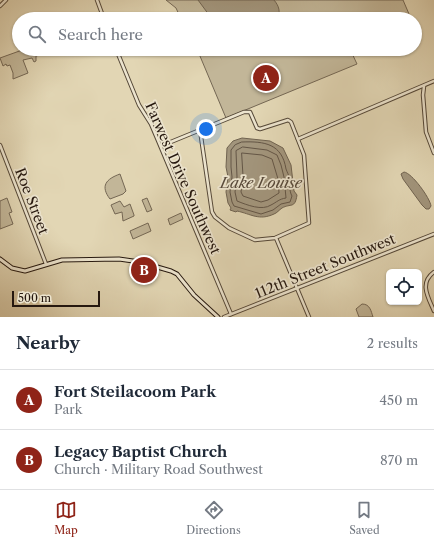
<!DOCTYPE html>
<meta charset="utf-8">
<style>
:root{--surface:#fff;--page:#f2f2f3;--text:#1f2937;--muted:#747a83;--line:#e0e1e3;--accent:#8f2418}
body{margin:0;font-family:"Libre Caslon Text",serif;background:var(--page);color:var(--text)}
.controls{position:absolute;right:12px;bottom:12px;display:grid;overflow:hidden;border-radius:6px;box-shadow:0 1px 3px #0004}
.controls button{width:36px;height:36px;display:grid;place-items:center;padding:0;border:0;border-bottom:1px solid var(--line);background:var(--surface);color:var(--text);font:20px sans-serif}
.scale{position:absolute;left:12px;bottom:10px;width:88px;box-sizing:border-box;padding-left:4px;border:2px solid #26180f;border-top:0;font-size:11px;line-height:14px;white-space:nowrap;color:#26180f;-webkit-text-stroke:3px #ece4ce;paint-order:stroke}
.you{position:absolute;left:206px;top:129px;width:14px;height:14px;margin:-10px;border:3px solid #fff;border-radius:50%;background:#1a73e8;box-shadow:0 0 0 6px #1a73e833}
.badge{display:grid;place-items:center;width:26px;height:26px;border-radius:50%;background:var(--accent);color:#fff;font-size:13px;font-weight:700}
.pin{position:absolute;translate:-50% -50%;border:2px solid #fff;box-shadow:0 1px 4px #0006}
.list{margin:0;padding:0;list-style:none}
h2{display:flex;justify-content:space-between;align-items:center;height:52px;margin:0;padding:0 16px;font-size:17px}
h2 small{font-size:13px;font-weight:400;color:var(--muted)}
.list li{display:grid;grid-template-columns:26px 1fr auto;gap:12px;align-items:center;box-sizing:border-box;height:60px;padding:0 16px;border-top:1px solid var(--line)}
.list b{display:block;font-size:15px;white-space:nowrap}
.list p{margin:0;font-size:13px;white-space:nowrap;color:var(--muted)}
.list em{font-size:13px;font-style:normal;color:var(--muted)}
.icon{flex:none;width:22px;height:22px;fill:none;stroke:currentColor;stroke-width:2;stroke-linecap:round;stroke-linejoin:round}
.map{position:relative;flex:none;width:434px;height:317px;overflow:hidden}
.search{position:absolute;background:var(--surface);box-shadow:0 1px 3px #0004;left:12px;right:12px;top:12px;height:44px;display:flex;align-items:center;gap:10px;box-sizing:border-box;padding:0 14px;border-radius:22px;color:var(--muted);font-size:15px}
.sheet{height:172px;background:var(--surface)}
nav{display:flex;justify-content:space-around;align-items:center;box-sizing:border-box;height:56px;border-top:1px solid var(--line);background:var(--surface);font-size:11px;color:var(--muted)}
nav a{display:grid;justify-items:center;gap:2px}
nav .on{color:var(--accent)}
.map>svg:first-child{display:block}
.green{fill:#c2b698;stroke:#746754}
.water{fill:#a2957c;stroke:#706350}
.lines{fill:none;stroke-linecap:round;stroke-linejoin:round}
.shore{stroke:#645646;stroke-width:1}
.tertiary-casing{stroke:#554838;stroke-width:4.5}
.secondary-casing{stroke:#26180f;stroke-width:5}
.tertiary{stroke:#ece4ce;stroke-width:2.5}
.secondary{stroke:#ece4ce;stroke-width:3}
.labels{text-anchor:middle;stroke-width:3.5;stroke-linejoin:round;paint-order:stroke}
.street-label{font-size:14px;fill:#26180f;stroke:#ece4ce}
.water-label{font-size:15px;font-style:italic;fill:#584a3b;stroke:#ece4ce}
</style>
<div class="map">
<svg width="434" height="317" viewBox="0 0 434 317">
<rect width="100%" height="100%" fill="#e2d6b4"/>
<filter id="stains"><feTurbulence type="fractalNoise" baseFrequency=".005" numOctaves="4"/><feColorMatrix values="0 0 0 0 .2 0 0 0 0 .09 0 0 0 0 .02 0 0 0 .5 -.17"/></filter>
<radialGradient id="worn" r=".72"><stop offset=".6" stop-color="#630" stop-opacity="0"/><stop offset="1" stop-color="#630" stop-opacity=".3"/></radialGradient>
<!-- green -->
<g class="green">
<polygon points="166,0 403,0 409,14 395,19 181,19 176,8"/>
<polygon points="25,49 43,49 44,54 36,56 36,61 34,62 32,58 23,60 28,73 13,79 13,73 10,65 7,66 6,64 3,66 0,58"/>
<polygon points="197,49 350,49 357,64 226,118"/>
<path d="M120 174 126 191 123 194 110 199C100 186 106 179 120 174Z"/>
<polygon points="7,198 12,212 9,213 13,224 0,229 0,201"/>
<polygon points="147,198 152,210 147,212 142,200"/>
<polygon points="120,201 124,207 130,204 134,215 134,216 123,221 122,212 115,214 111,205"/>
<polygon points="181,213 183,219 170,225 168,219"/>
<polygon points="148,223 151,231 133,239 130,231"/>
<path d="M362 304C370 304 371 311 373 317H359L356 309Z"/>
</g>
<!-- water -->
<g class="water">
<path d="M198 0H274C279 6 281 12 277 19H212Z"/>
<path d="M242 138 270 141 283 148 291 165 294 191 297 195C295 209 291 203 282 208 279 210 277 213 274 214 259 221 251 214 237 211L236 212 230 210 231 208 228 203 226 192 228 177 226 167 227 148 233 141Z"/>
<path d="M404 172C412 173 430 198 431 206L429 209H426L422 205 403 179 401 174Z"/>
</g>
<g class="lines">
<!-- shore -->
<g class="shore">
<path d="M242 142C265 141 282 144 286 169 287 172 289 175 289 178 290 184 289 191 292 196L290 202 281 204 273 210 261 214 234 206 232 202 230 192 232 177 231 167V150L235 145Z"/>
<path d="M243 147 267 150 277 155 281 165 284 177 286 198C279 199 277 202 271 205 262 211 247 205 237 201L235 192 237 177 236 151Z"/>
<polygon points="242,153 262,155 272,159 278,179 279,193 268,200 261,202 243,196 241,192 243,177"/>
</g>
<!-- tertiary casing -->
<g class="tertiary-casing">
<g id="tertiary">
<polyline points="97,0 104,19"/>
<polyline points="0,6 6,0"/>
<polyline points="116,49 139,105 151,124 157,138 231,314"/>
<polyline points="424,86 423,95 426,132 434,153"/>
<polyline points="298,139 434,81"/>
<polyline points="0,145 46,264"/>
<polyline points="161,146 244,112 250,112 257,128 260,129 288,120 291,122 304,155 309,223 275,238 255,240 229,228 215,217 212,212 200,130"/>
<polyline points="276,238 309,317"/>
<path d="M434 272C419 283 428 297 434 311"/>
<polyline points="224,317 434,234"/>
</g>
</g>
<!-- secondary casing -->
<g class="secondary-casing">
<polyline id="secondary" points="0,259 12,268 25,271 62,260 119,259 140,262 171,271 177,274 194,295 218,317"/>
</g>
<!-- tertiary -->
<use href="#tertiary" class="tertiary"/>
<!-- secondary -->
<use href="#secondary" class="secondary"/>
</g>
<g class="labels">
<!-- street labels -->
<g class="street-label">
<text transform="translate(183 178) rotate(66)" y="5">Farwest Drive Southwest</text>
<text transform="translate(32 201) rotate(69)" y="5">Roe Street</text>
<text transform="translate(325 266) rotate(-22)" y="5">112th Street Southwest</text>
</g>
<!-- water labels -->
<g class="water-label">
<text x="261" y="188">Lake Louise</text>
</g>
</g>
<rect width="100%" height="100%" filter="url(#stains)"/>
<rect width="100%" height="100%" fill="url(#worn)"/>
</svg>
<div class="controls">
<button><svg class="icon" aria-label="locate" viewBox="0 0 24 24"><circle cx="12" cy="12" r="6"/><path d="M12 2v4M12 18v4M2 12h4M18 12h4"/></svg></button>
</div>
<div class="scale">500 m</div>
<div class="you"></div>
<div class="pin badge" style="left:266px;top:78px">A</div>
<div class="pin badge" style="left:144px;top:270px">B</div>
<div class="search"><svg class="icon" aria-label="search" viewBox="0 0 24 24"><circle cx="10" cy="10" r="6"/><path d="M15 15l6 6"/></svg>Search here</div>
</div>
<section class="sheet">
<h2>Nearby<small>2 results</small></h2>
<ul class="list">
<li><span class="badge">A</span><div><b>Fort Steilacoom Park</b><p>Park</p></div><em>450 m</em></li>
<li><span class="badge">B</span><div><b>Legacy Baptist Church</b><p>Church · Military Road Southwest</p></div><em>870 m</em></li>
</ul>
</section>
<nav>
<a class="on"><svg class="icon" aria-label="map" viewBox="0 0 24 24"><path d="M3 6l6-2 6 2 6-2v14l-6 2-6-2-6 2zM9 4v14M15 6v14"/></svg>Map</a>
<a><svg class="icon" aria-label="directions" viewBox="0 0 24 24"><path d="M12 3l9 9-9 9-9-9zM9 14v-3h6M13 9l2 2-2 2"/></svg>Directions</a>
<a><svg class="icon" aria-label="saved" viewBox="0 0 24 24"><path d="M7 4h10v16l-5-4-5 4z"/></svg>Saved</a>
</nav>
